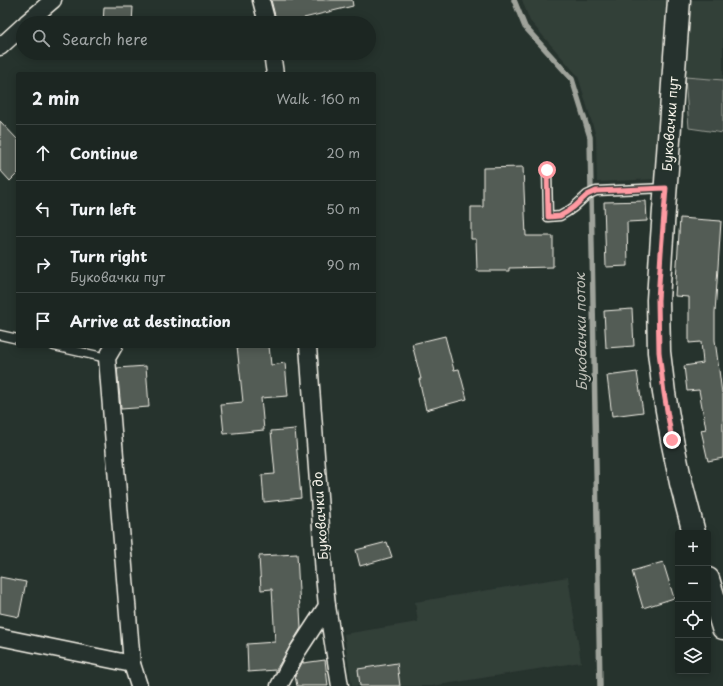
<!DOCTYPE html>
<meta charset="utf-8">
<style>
:root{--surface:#1c2622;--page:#29322f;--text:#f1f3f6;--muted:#a0a5a5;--line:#3a4340}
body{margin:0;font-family:"Playpen Sans",sans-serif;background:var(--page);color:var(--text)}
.controls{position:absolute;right:12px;bottom:12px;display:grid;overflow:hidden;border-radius:4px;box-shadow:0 2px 10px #0003}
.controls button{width:36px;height:36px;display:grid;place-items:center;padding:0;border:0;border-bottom:1px solid var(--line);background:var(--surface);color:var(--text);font:20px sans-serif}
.stop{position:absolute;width:12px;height:12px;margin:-9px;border:3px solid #ff9aa2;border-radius:50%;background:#fff}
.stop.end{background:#ff9aa2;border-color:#fff;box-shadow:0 1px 4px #0008}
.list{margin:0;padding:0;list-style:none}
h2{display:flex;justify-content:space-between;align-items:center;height:52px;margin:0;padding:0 16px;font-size:17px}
h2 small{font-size:13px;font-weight:400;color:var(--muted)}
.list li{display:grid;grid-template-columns:26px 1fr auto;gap:12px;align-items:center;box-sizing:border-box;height:56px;padding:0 16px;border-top:1px solid var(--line)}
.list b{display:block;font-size:15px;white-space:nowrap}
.list p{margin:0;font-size:13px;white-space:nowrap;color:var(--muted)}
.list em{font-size:13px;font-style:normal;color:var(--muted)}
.icon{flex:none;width:22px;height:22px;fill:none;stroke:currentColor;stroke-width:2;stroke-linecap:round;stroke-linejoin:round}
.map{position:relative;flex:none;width:723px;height:686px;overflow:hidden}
.search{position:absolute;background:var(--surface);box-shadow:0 2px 10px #0003;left:16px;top:16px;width:360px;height:44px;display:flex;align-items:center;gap:10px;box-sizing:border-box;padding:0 14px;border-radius:22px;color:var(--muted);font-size:15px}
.panel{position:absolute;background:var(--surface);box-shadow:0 2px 10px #0003;left:16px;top:72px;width:360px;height:276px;border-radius:4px}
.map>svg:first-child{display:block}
.built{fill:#333f39}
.green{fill:#414b45;stroke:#9a9e96}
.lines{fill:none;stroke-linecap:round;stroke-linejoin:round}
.stream{stroke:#9fa39b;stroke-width:5.5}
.building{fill:#525c55;stroke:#f4f1e8}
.lane-casing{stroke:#f4f1e8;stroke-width:11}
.street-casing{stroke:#f4f1e8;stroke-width:19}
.secondary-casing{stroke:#f4f1e8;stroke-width:25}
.lane{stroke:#26332d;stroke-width:8}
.street{stroke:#26332d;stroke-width:16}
.secondary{stroke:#26332d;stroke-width:22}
.route{stroke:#ff9aa2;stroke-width:5}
.labels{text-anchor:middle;stroke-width:4;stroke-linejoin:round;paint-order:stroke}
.street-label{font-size:13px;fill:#f4f1e8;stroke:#26332d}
.water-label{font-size:14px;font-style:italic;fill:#bcbdb5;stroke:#26332d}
</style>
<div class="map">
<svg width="723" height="686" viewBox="0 0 723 686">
<rect width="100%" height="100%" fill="#26332d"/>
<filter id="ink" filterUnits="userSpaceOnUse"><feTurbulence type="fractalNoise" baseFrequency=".025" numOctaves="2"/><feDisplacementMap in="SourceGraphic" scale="8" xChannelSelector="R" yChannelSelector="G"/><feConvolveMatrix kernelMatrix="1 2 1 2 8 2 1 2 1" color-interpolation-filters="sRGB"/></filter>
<g filter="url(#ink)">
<!-- built -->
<g class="built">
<polygon points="522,0 667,0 654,179 597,182 596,136 578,76 530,21"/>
<polygon points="691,0 723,0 723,80 685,77"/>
<polygon points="568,577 581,662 432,686 352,686 344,634 418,622 415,602"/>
</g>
<!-- green -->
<polygon class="green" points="685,77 723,80 723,133 689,128"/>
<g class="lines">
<!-- stream -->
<polyline class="stream" points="514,0 525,27 572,79 590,137 600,686"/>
</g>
<!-- building -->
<g class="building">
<polygon points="271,0 352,0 353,6 304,18 305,23 277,23"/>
<polygon points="104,7 133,7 132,23 103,23"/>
<polygon points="0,121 18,140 18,173 10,181 0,170"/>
<polygon points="523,167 526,236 553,236 553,267 509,268 509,271 477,271 476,239 471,239 471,207 483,207 483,168"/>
<polygon points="646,201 647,221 627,222 628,266 606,267 604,202"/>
<polygon points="680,218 721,221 715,313 715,340 722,393 723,392 723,458 708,461 701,430 706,429 699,390 687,391 684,366 703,363 701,342 689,343 689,297 675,296"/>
<polygon points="632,309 634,346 606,348 604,311"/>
<polygon points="445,336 454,370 459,369 467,399 426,410 419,379 421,379 412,344"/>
<polygon points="237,346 269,346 271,365 285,363 288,396 261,398 264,430 224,434 221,404 243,402"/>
<polygon points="146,366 149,407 121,409 117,368"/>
<polygon points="637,372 643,412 612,416 607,376"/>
<polygon points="295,429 301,498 264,502 262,475 275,474 271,431"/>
<polygon points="387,542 392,557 360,566 356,550"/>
<polygon points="297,554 301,628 289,648 276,670 248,672 247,644 275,642 272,589 261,590 259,556"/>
<polygon points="663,562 674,598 643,608 632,571"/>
<polygon points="0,577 26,582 19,617 0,613"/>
<polygon points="325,660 328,686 297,686 295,676 303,661 303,663"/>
<polygon points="397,663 400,686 360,686 358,669"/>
</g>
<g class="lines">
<!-- lane casing -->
<g class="lane-casing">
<g id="lane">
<polyline points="547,170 548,217 560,216 567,212 574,207 587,195 596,191 665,188"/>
<polyline points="0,335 18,339"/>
<polyline points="54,346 107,358"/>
</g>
</g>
<!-- street casing -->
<g class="street-casing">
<g id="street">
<polyline points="261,0 267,23"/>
<polyline points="26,23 53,0"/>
<polyline points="0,47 23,26"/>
<polyline points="272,53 275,74"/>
<polyline points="114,346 107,358 132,664 139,686"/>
<polyline points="308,346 319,496 324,575 327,606 340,686"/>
<polyline points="0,637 132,664"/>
<polyline points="279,686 297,652 327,606"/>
</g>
</g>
<!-- secondary casing -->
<g class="secondary-casing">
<g id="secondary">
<polyline points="679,0 661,252 658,300 659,352 664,393 672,440 681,483 694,533"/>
<polyline points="708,579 723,628"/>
</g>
</g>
<!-- lane -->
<use href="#lane" class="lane"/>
<!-- street -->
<use href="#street" class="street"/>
<!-- secondary -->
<use href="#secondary" class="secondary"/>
</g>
</g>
<g class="lines" filter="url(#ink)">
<!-- route -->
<polyline class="route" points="547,170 548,217 560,216 567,212 574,207 587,195 596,191 666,188 661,252 658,300 659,352 664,393 672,440"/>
</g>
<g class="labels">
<!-- street labels -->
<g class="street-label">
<text transform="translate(670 124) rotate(-86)" y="5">Буковачки пут</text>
<text transform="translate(320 516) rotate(-94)" y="5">Буковачки до</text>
</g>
<!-- water labels -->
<g class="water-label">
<text transform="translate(581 332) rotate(-91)" y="5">Буковачки поток</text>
</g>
</g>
</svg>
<div class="controls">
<button>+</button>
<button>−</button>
<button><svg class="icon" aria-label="locate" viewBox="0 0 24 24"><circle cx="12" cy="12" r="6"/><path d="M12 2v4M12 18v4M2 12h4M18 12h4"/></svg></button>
<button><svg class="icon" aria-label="layers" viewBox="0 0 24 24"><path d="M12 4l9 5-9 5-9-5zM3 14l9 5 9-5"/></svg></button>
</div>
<div class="stop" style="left:547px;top:170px"></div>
<div class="stop end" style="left:672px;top:440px"></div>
<div class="search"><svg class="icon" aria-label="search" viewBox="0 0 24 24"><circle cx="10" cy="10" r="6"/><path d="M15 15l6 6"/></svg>Search here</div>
<section class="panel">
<h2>2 min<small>Walk · 160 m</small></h2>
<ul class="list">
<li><svg class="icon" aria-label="ahead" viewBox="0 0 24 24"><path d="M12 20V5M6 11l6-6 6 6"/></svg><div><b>Continue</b></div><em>20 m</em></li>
<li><svg class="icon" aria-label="left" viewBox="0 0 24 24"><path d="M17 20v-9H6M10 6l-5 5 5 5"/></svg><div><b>Turn left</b></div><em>50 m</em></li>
<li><svg class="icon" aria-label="right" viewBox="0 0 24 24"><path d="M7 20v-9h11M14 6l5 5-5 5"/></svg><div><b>Turn right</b><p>Буковачки пут</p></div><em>90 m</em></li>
<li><svg class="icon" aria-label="arrive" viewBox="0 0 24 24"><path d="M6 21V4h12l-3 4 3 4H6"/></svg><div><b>Arrive at destination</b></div></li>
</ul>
</section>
</div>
